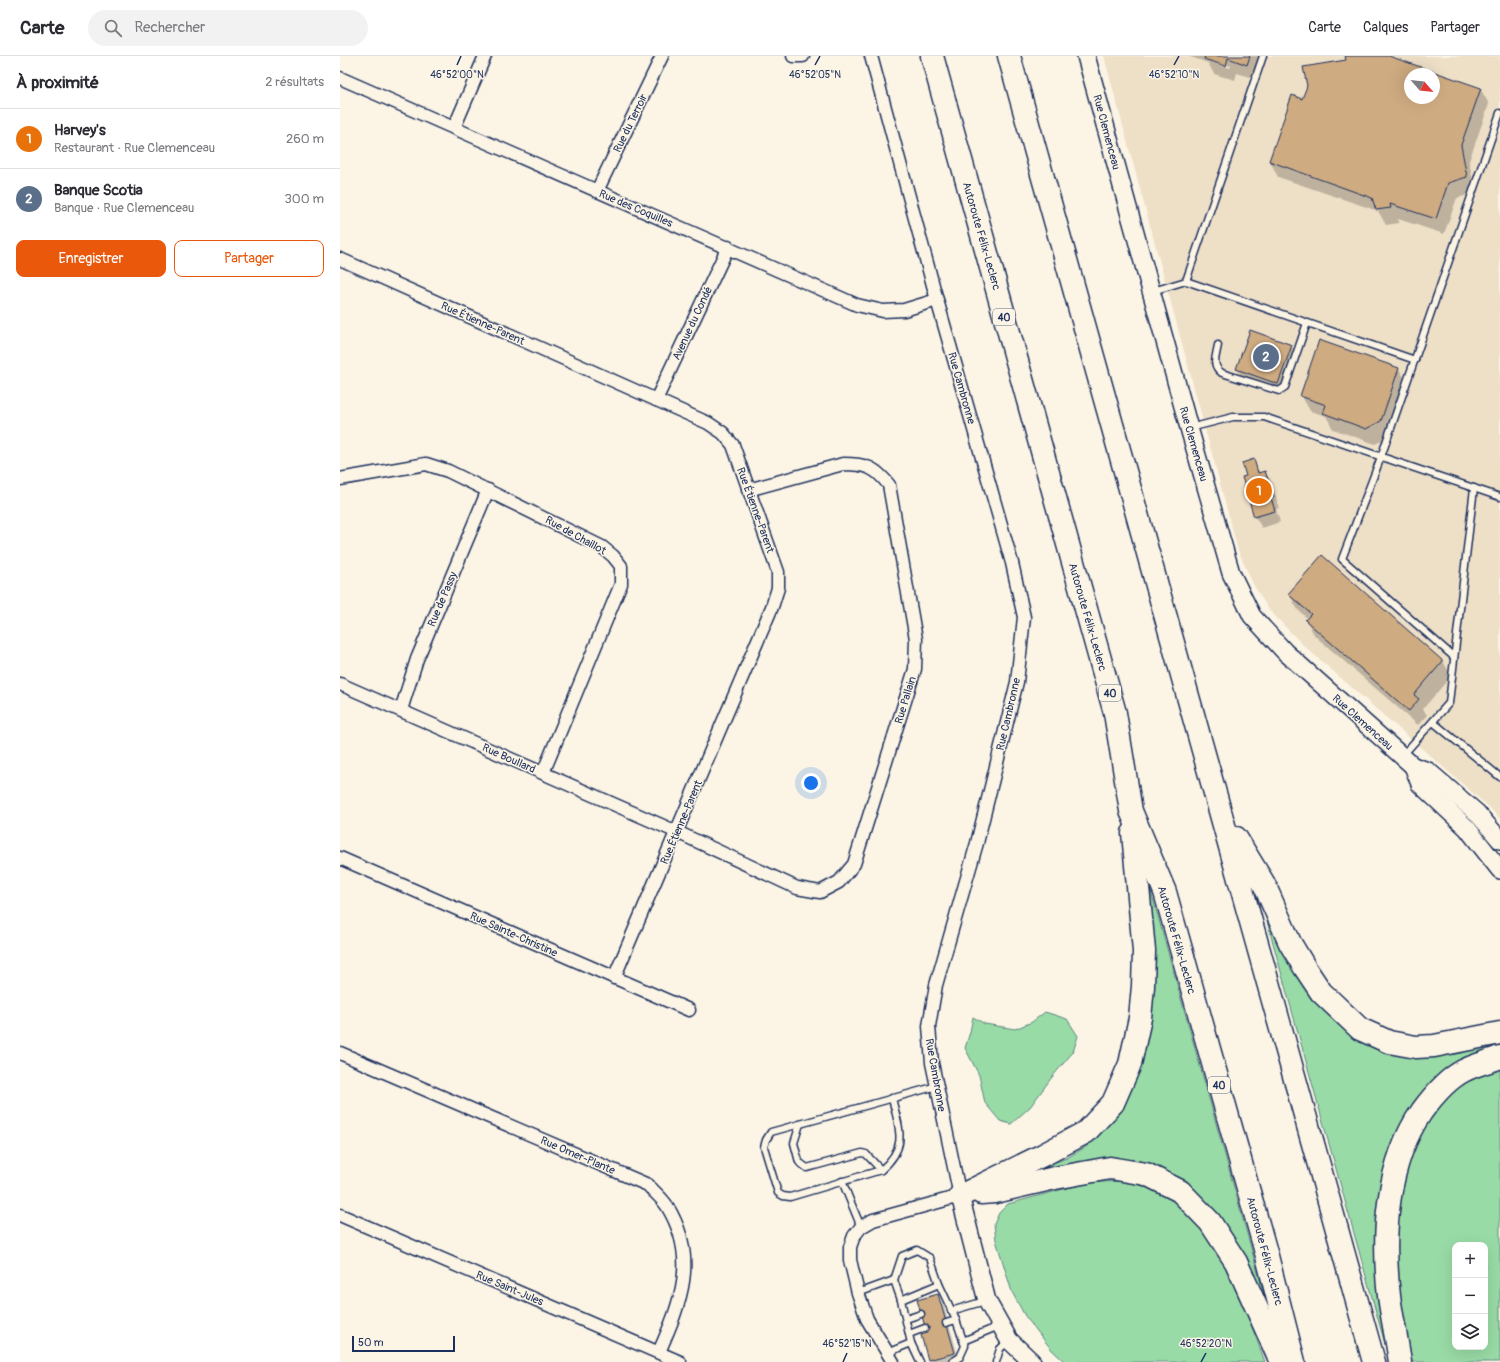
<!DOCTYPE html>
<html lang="fr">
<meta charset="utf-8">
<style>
:root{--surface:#fff;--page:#f2f2f3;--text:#2b2b33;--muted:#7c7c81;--line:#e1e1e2;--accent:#ea580c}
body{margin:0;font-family:Pangolin,sans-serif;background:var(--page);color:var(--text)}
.controls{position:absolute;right:12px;bottom:12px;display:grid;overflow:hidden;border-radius:8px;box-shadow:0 4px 16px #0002}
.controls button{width:36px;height:36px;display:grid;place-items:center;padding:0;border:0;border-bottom:1px solid var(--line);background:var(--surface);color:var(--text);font:20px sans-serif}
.compass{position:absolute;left:1064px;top:12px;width:36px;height:36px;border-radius:50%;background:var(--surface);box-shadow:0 4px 16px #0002;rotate:118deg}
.scale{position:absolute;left:12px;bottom:10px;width:103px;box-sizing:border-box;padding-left:4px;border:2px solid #1b2f5e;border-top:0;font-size:11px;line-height:14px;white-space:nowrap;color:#1b2f5e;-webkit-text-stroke:3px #fcf5e5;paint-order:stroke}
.you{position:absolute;left:471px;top:727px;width:14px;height:14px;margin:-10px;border:3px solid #fff;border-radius:50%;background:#1a73e8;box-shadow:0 0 0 6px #1a73e833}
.badge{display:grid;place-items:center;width:26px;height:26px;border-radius:50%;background:var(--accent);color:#fff;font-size:13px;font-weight:700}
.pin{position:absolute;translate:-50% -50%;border:2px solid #fff;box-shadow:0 1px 4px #0006}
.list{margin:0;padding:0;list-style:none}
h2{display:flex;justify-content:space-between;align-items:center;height:52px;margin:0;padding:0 16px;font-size:17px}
h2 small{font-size:13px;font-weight:400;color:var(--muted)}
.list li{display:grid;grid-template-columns:26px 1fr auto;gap:12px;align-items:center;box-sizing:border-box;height:60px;padding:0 16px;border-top:1px solid var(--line)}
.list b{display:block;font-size:15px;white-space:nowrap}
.list p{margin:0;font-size:13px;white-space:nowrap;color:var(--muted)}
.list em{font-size:13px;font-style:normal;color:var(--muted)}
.actions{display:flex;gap:8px;padding:12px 16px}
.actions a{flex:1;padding:9px 0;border:1px solid var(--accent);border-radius:8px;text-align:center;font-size:14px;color:var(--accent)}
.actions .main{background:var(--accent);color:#fff}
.icon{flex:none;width:22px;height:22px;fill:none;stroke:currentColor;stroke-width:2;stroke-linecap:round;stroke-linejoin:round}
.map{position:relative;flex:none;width:1160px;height:1306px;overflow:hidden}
header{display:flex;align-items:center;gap:24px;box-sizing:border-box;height:56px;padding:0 20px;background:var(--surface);border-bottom:1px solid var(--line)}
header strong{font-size:19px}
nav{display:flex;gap:22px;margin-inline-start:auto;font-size:14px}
.search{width:280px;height:36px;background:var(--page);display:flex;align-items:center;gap:10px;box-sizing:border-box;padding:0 14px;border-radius:22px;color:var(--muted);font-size:15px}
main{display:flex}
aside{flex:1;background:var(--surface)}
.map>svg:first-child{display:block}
.built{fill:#eedfc7;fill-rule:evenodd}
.green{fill:#99dba6;stroke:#5a8582;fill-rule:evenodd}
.shadow{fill:#0003;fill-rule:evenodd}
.building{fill:#cfab81;stroke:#1b2f5e;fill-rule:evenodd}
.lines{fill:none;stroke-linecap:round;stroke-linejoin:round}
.lane-casing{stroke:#1b2f5e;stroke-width:9}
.street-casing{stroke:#1b2f5e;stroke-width:15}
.secondary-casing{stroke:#1b2f5e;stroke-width:20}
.highway-casing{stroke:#1b2f5e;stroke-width:25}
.lane{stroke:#fcf5e5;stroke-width:6}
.street{stroke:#fcf5e5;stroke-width:12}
.secondary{stroke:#fcf5e5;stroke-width:17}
.highway{stroke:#fcf5e5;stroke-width:22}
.ticks{fill:none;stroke:#1b2f5e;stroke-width:1.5}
.labels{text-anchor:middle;stroke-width:3;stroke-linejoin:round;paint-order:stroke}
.shield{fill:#fcf5e5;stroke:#5e6a86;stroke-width:1}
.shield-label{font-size:10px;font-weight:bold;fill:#1b2f5e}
.street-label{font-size:11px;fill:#1b2f5e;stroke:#fcf5e5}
.ticks-label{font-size:10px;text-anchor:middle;fill:#1b2f5e;stroke:#fcf5e5;stroke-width:3;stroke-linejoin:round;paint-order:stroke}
</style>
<header>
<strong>Carte</strong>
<div class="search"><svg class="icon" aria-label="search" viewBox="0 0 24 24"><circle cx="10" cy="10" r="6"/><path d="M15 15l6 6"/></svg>Rechercher</div>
<nav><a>Carte</a><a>Calques</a><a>Partager</a></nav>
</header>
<main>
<aside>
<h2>À proximité<small>2 résultats</small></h2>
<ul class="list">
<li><span class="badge" style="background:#e8710a">1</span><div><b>Harvey's</b><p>Restaurant · Rue Clemenceau</p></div><em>260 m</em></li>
<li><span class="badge" style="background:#5c6f8a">2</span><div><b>Banque Scotia</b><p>Banque · Rue Clemenceau</p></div><em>300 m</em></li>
</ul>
<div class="actions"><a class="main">Enregistrer</a><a>Partager</a></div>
</aside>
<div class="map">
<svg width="1160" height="1306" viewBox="0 0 1160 1306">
<rect width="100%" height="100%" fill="#fcf5e5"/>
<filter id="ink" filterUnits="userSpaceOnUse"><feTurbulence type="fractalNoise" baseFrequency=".025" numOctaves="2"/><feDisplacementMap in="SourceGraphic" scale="8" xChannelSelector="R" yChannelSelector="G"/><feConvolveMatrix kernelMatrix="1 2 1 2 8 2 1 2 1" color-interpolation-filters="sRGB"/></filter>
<g filter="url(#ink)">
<!-- built -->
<path class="built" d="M764 0H1160V763L1150 752 963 589 929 554 913 528 898 494ZM1070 18H1094V42H1070Z"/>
<!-- green -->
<g class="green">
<polygon points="808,825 924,1238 920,1239 839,1126 705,1119 702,1111 727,1102 747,1090 763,1075 782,1049 797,1016 808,981 812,944"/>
<polygon points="929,861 1023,983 1160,983 1160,991 1060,1078 1048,1299 926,862"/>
<polygon points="705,956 727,963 738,980 733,996 712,1021 690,1051 671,1068 660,1065 645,1047 639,1019 625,992 630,976 633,961 645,968 675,973 692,966"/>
<path d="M1160 1010V1306H1072C1052 1213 1037 1086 1126 1022 1133 1017 1150 1014 1160 1010ZM1115 1189H1145V1291H1115Z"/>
<path d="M781 1125C789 1127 799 1128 808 1131 822 1136 835 1146 845 1156 888 1197 905 1252 925 1306H725L712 1294 685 1260 672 1236 656 1184 654 1168 659 1157 668 1148 746 1127Z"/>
</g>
<!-- shadow -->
<g class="shadow">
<path d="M848 0H924L916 23 897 17 895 24 874 18 868 7ZM872 4 891 10 890 12 872 6Z"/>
<path d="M1006 0H1046L1140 32 1149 48 1129 105 1135 137 1117 142 1104 178 1058 163 1059 167 1046 169 1038 155 938 121 930 105 952 40 963 44 1007 5ZM1070 18H1094V42H1070Z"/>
<polygon points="951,290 958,301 945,339 904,324 897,313"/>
<polygon points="1059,313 1068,328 1050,381 1035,388 993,373 986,360 970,355 961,339"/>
<polygon points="913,405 920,417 925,416 932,427 939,452 936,453 940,466 922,472 915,461 903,422 907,421"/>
<polygon points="949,538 1103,605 1111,620 1083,653 1087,659 1078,669 975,580 966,564 968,563 958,554"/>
<polygon points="598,1239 604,1251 620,1306 590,1306 589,1304 582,1279 588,1278"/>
</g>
<!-- building -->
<g class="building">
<polygon points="865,0 910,0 907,9 888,2 886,10 864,3"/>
<path d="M1005 0H1049L1141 32 1121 89 1127 121 1108 127 1096 163 1050 148 1051 152 1036 154 1032 142 929 105 952 39 962 43 967 30 963 11 1006 4ZM1070 18H1094V42H1070Z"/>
<polygon points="910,274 952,289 938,328 896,313"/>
<polygon points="979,284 1059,312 1041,365 1026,373 983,357 986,349 960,340"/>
<polygon points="914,403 918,417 925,415 934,441 931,442 935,455 914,461 902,421 906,420 902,407"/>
<polygon points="982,499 1103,605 1074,639 1079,643 1069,655 965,564 971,558 948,538"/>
<polygon points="598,1238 615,1297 588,1304 581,1279 587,1277 577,1244"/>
</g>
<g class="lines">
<!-- lane casing -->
<g class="lane-casing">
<g id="lane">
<polyline points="846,225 923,0"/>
<polyline points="813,235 846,225 1075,304"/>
<path d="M878 289C876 301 871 309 882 317L939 335 945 331 967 267"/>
<polyline points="850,372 893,361 924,361 1160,441"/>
<polyline points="1114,601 1002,503 1041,401 1160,57"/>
<polyline points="1093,666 1160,721"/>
<polyline points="1063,699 1109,647 1134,432"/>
<path d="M552 1042C559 1073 569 1090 541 1114L450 1141 443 1140 438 1137 424 1091 426 1084 431 1076 597 1030"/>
<polyline points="460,1068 454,1087 459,1106 467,1112 522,1097 526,1098 541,1114"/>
<polyline points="502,1125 521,1171"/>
<polyline points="554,1224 561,1244 571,1287"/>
<polyline points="518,1237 554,1224 562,1200 577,1194 590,1202 599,1228 616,1264 625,1290 620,1301 612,1306"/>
<polyline points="561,1244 599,1228"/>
<polyline points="611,1255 645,1245"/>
<polyline points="566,1263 581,1258"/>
<polyline points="606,1267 616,1264"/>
<polyline points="569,1278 585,1272"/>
<polyline points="623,1285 659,1270"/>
<polyline points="547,1297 571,1287 580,1306"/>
<polyline points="656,1306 660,1293 668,1285"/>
</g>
</g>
<!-- street casing -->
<g class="street-casing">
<g id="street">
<polyline points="453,0 463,0"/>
<polyline points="531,0 597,244 672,507 684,561 677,626 637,787 596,929 589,970 592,1007 620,1140 533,1164 521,1171 514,1180 510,1191 510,1204 518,1237 527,1263 553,1306"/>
<polyline points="0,22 517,249 543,255 564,254 597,244"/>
<polyline points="114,72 145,0"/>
<polyline points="257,135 322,0"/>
<polyline points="0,203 368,367 383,377 393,389 438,516 438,532 432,551 274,922"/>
<polyline points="316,344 388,191"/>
<polyline points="0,423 86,408 108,415 262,491 273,500 281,510 281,528 203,717"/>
<path d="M0 628 337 776 457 832 480 836 499 826 514 808 575 613 576 583 549 429C535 411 526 408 503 408L408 434"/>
<polyline points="61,654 77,603 148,434"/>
<polyline points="0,802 349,954"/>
<path d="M0 997 308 1129C314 1136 322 1142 327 1150 359 1202 341 1246 319 1296"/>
<polyline points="0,1159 340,1306"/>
</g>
</g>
<!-- secondary casing -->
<g class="secondary-casing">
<g id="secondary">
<polyline points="746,0 849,372 891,517 912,560 945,596 1073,710 1088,715 1137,757 1160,784"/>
<polyline points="1073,710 1080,728 1127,772 1160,814"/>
<polyline points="620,1140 647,1245 669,1284 692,1306"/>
</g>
</g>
<!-- highway casing -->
<g class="highway-casing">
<g id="highway">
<polyline points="592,0 775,657 791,755 825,836 927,1200 954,1306"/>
<polyline points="669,0 1034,1306"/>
<polyline points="896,782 924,828 950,887 965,912 981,936 1020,973 1049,986 1076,991 1094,990 1160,977"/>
<polyline points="641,1137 655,1136 715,1122 770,1112 806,1118 840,1135 870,1166 896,1206 941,1306"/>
<polyline points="620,1140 703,1099 746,1076 773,1047 790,1008 800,962 803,930 804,895 793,777"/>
<path d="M1060 1306C1057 1284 1052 1262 1049 1240 1042 1179 1046 1107 1082 1055 1093 1040 1106 1024 1123 1015 1134 1009 1148 1006 1160 1001"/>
</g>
</g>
<!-- lane -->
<use href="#lane" class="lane"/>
<!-- street -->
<use href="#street" class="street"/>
<!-- secondary -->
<use href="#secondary" class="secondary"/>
<!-- highway -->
<use href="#highway" class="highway"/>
</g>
</g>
<!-- ticks -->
<path class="ticks" d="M117 9 121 0M475 9 480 0M834 9 839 0M503 1306 507 1297M861 1306 866 1297"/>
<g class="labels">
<!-- shield labels -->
<g class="shield">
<rect x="653" y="253" width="22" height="16" rx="3"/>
<rect x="759" y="629" width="22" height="16" rx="3"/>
<rect x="868" y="1021" width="22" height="16" rx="3"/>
</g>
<g class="shield-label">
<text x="664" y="265">40</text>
<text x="770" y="641">40</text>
<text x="879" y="1033">40</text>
</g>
<!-- street labels -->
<g class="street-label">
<text transform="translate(290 67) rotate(-64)" y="4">Rue du Terroir</text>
<text transform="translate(767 76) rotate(75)" y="4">Rue Clemenceau</text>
<text transform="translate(296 152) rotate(23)" y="4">Rue des Coquilles</text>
<text transform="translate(642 180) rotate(74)" y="4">Autoroute Félix-Leclerc</text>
<text transform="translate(143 267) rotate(24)" y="4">Rue Étienne-Parent</text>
<text transform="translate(352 267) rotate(-65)" y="4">Avenue du Condé</text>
<text transform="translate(622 332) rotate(74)" y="4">Rue Cambronne</text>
<text transform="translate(854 388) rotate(74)" y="4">Rue Clemenceau</text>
<text transform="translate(416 454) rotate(70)" y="4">Rue Étienne-Parent</text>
<text transform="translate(236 479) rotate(29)" y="4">Rue de Chaillot</text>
<text transform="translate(102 543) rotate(-67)" y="4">Rue de Passy</text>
<text transform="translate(748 561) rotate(74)" y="4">Autoroute Félix-Leclerc</text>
<text transform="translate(565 644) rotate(-73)" y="4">Rue Pallain</text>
<text transform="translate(668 658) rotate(-77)" y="4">Rue Cambronne</text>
<text transform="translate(1023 666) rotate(42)" y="4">Rue Clemenceau</text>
<text transform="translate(169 702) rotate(24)" y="4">Rue Boullard</text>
<text transform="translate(341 766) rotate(-67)" y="4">Rue Étienne-Parent</text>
<text transform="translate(174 878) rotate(24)" y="4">Rue Sainte-Christine</text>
<text transform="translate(837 884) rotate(74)" y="4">Autoroute Félix-Leclerc</text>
<text transform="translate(596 1019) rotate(80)" y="4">Rue Cambronne</text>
<text transform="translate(238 1099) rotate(23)" y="4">Rue Omer-Plante</text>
<text transform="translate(925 1195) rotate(75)" y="4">Autoroute Félix-Leclerc</text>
<text transform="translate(170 1232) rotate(23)" y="4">Rue Saint-Jules</text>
</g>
</g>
<g class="ticks-label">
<text x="117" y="22">46°52'00"N</text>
<text x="475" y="22">46°52'05"N</text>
<text x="834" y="22">46°52'10"N</text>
<text x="507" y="1291">46°52'15"N</text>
<text x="866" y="1291">46°52'20"N</text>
</g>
</svg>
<div class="controls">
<button>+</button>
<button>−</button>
<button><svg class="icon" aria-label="layers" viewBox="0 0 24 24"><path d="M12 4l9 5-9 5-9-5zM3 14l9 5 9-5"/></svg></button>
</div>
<svg class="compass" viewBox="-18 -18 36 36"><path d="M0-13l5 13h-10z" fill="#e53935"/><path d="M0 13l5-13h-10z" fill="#7c7c81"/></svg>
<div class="scale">50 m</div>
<div class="you"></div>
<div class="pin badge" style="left:919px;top:435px;background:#e8710a">1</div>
<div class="pin badge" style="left:926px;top:301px;background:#5c6f8a">2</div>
</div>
</main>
